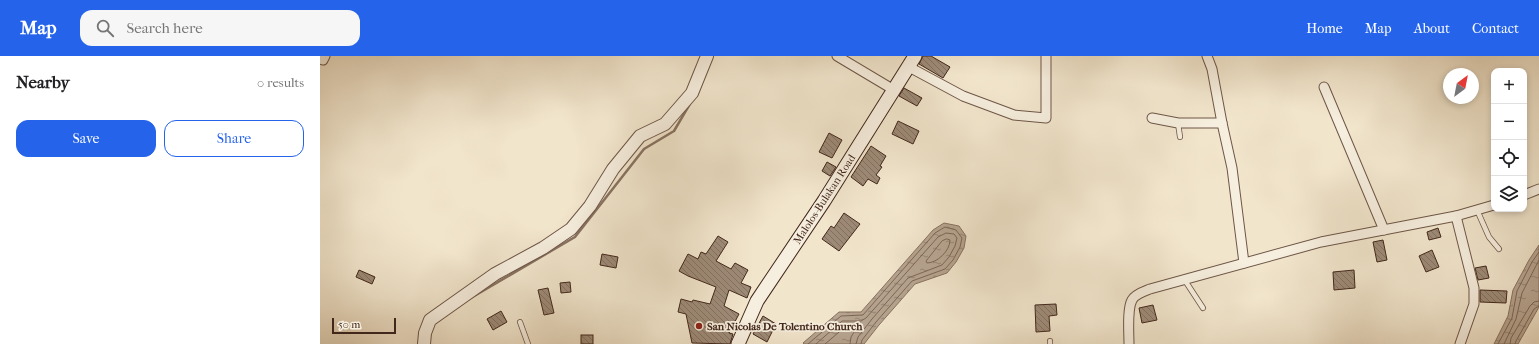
<!DOCTYPE html>
<meta charset="utf-8">
<style>
:root{--surface:#fff;--page:#f6f6f6;--text:#202124;--muted:#757577;--line:#e0e0e0;--accent:#2563eb}
body{margin:0;font-family:"IM FELL French Canon",serif;background:var(--page);color:var(--text)}
.controls{position:absolute;right:12px;top:12px;display:grid;overflow:hidden;border-radius:8px;box-shadow:0 2px 6px #0003}
.controls button{width:36px;height:36px;display:grid;place-items:center;padding:0;border:0;border-bottom:1px solid var(--line);background:var(--surface);color:var(--text);font:20px sans-serif}
.compass{position:absolute;left:1123px;top:12px;width:36px;height:36px;border-radius:50%;background:var(--surface);box-shadow:0 2px 6px #0003;rotate:32deg}
.scale{position:absolute;left:12px;bottom:10px;width:64px;box-sizing:border-box;padding-left:4px;border:2px solid #42271b;border-top:0;font-size:11px;line-height:14px;white-space:nowrap;color:#42271b;-webkit-text-stroke:3px #f6eede;paint-order:stroke}
.list{margin:0;padding:0;list-style:none}
h2{display:flex;justify-content:space-between;align-items:center;height:52px;margin:0;padding:0 16px;font-size:17px}
h2 small{font-size:13px;font-weight:400;color:var(--muted)}
.actions{display:flex;gap:8px;padding:12px 16px}
.actions a{flex:1;padding:9px 0;border:1px solid var(--accent);border-radius:12px;text-align:center;font-size:14px;color:var(--accent)}
.actions .main{background:var(--accent);color:#fff}
.icon{flex:none;width:22px;height:22px;fill:none;stroke:currentColor;stroke-width:2;stroke-linecap:round;stroke-linejoin:round}
.map{position:relative;flex:none;width:1219px;height:288px;overflow:hidden}
header{display:flex;align-items:center;gap:24px;box-sizing:border-box;height:56px;padding:0 20px;background:var(--accent);color:#fff}
header strong{font-size:19px}
nav{display:flex;gap:22px;margin-inline-start:auto;font-size:14px}
.search{width:280px;height:36px;background:var(--page);display:flex;align-items:center;gap:10px;box-sizing:border-box;padding:0 14px;border-radius:12px;color:var(--muted);font-size:15px}
main{display:flex}
aside{flex:1;background:var(--surface)}
.map>svg:first-child{display:block}
.water{fill:url(#water-ripples);stroke:#887261}
.lines{fill:none;stroke-linecap:round;stroke-linejoin:round}
.shore{stroke:#7c6656;stroke-width:1}
.stream{stroke:#887261;stroke-width:2.5}
.building{fill:url(#building-back-hatch);stroke:#42271b}
.service-casing{stroke:#6e5647;stroke-width:6}
.minor-casing{stroke:#6e5647;stroke-width:11}
.tertiary-casing{stroke:#6e5647;stroke-width:14}
.secondary-casing{stroke:#42271b;stroke-width:15}
.service{stroke:#f6eede;stroke-width:4.5}
.minor{stroke:#f6eede;stroke-width:9}
.tertiary{stroke:#f6eede;stroke-width:12}
.secondary{stroke:#f6eede;stroke-width:13}
.poi-dot{fill:#8f2418;stroke:#f6eede;stroke-width:1.5}
.labels{text-anchor:middle;stroke-width:3.5;stroke-linejoin:round;paint-order:stroke}
.street-label{font-size:11px;fill:#42271b;stroke:#f6eede}
.poi-label{font-size:11px;font-weight:bold;fill:#42271b;stroke:#f6eede;text-anchor:start}
</style>
<header>
<strong>Map</strong>
<div class="search"><svg class="icon" aria-label="search" viewBox="0 0 24 24"><circle cx="10" cy="10" r="6"/><path d="M15 15l6 6"/></svg>Search here</div>
<nav><a>Home</a><a>Map</a><a>About</a><a>Contact</a></nav>
</header>
<main>
<aside>
<h2>Nearby<small>0 results</small></h2>
<ul class="list">
</ul>
<div class="actions"><a class="main">Save</a><a>Share</a></div>
</aside>
<div class="map">
<svg width="1219" height="288" viewBox="0 0 1219 288">
<defs>
<pattern id="water-ripples" width="26" height="14" patternUnits="userSpaceOnUse"><rect width="26" height="14" fill="#b6a490"/><path d="M2 4q2-2 4 0t4 0M15 11q2-2 4 0t4 0" fill="none" stroke="#968675"/></pattern>
<pattern id="building-back-hatch" width="6" height="6" patternUnits="userSpaceOnUse"><rect width="6" height="6" fill="#9d8a77"/><path d="M-1 5l2 2M0 0l6 6M5-1l2 2" fill="none" stroke="#827161"/></pattern>
</defs>
<rect width="100%" height="100%" fill="#f1e5cc"/>
<filter id="stains"><feTurbulence type="fractalNoise" baseFrequency=".005" numOctaves="4"/><feColorMatrix values="0 0 0 0 .2 0 0 0 0 .09 0 0 0 0 .02 0 0 0 .5 -.17"/></filter>
<radialGradient id="worn" r=".72"><stop offset=".6" stop-color="#630" stop-opacity="0"/><stop offset="1" stop-color="#630" stop-opacity=".3"/></radialGradient>
<!-- water -->
<g class="water">
<polygon points="624,167 639,170 646,180 644,192 636,206 627,217 595,228 559,269 544,288 484,288 483,287 519,256 541,256 613,174"/>
<polygon points="1219,189 1219,251 1198,288 1174,288 1188,260 1193,234 1209,204"/>
</g>
<g class="lines">
<!-- shore -->
<g class="shore">
<path d="M627 183 630 184C630 195 617 207 607 207L606 205 622 185Z"/>
<polyline points="488,288 521,260 543,259 615,177 625,171 636,174 642,182 640,191 633,204 625,213 592,225 556,266 542,284 541,288"/>
<polyline points="496,288 522,265 541,265 546,262 618,181 626,177 634,178 637,182 635,190 629,201 622,209 588,222 552,263 538,281 536,288"/>
<polyline points="505,288 525,271 535,271 536,273 531,281 530,288"/>
<polyline points="1178,288 1192,262 1197,235 1212,206 1219,196"/>
<polyline points="1184,288 1196,263 1202,237 1219,204"/>
<polyline points="1190,288 1191,282 1210,250 1214,246 1219,245"/>
<polyline points="1195,288 1196,285 1214,253 1219,250"/>
</g>
<!-- stream -->
<polyline class="stream" points="149,243 255,181 324,93 354,75 371,46"/>
</g>
<!-- building -->
<g class="building">
<polygon points="603,0 611,0 630,11 623,22 599,8"/>
<polygon points="584,32 602,42 597,50 579,40"/>
<polygon points="578,65 599,75 593,88 572,78"/>
<polygon points="509,77 522,84 512,102 499,96"/>
<polygon points="551,90 566,100 560,110 562,111 556,119 560,122 557,128 548,123 543,130 531,121"/>
<polygon points="507,106 516,111 510,120 502,115"/>
<polygon points="524,157 540,168 519,195 502,183 511,170 514,172"/>
<polygon points="1118,172 1121,181 1109,184 1107,176"/>
<polygon points="398,180 408,186 396,205 411,213 415,207 428,214 421,227 431,231 427,242 409,234 404,250 419,258 409,277 413,278 410,288 372,287 366,258 358,256 361,243 372,246 373,244 390,248 396,231 368,220 359,215 368,198 378,203 381,196 386,198"/>
<polygon points="1063,184 1067,204 1057,206 1053,186"/>
<polygon points="1112,194 1119,211 1106,216 1099,200"/>
<polygon points="282,198 298,201 296,212 280,209"/>
<polygon points="1166,210 1169,222 1158,224 1155,212"/>
<polygon points="39,214 55,221 52,228 36,221"/>
<polygon points="1034,214 1035,232 1014,234 1013,216"/>
<polygon points="250,226 251,236 241,237 240,227"/>
<polygon points="228,232 234,257 224,259 218,234"/>
<polygon points="1160,234 1187,235 1186,247 1160,246"/>
<polygon points="736,248 737,259 729,260 730,275 716,276 715,249"/>
<polygon points="833,249 837,264 822,267 819,252"/>
<polygon points="181,255 187,266 173,274 167,263"/>
<polygon points="443,260 456,268 447,286 433,278"/>
<rect x="261" y="279" width="12" height="9"/>
</g>
<g class="lines">
<!-- service casing -->
<g class="service-casing">
<g id="service">
<polyline points="858,67 860,81"/>
<polyline points="1157,154 1169,181 1179,193"/>
<polyline points="864,223 883,252"/>
<polyline points="200,266 208,288"/>
<polyline points="730,288 730,285"/>
</g>
</g>
<!-- minor casing -->
<g class="minor-casing">
<g id="minor">
<polyline points="517,0 574,34"/>
<polyline points="887,0 892,13 902,67 912,112 924,207"/>
<polyline points="0,3 3,4 5,0"/>
<polyline points="589,11 643,40 694,59 726,62 726,0"/>
<polyline points="1004,31 1064,174"/>
<polyline points="832,62 858,67 902,67"/>
<polyline points="1204,139 1219,133"/>
<polyline points="1136,160 1154,232 1154,248 1140,288"/>
<path d="M809 288C809 277 807 253 812 244 815 238 825 235 830 233L1001 186 1136 160 1174 149"/>
</g>
</g>
<!-- tertiary casing -->
<g class="tertiary-casing">
<polyline id="tertiary" points="104,288 105,277 110,264 175,218 223,192 251,173 270,150 293,113 320,80 345,68 372,37 387,0"/>
</g>
<!-- secondary casing -->
<g class="secondary-casing">
<polyline id="secondary" points="418,288 437,245 504,145 595,0"/>
</g>
<!-- service -->
<use href="#service" class="service"/>
<!-- minor -->
<use href="#minor" class="minor"/>
<!-- tertiary -->
<use href="#tertiary" class="tertiary"/>
<!-- secondary -->
<use href="#secondary" class="secondary"/>
</g>
<!-- markers -->
<circle class="poi-dot" cx="379" cy="270" r="4"/>
<g class="labels">
<!-- street labels -->
<g class="street-label">
<text transform="translate(504 143) rotate(-57)" y="4">Malolos-Bulakan Road</text>
</g>
<!-- poi labels -->
<g class="poi-label">
<text x="387" y="274">San Nicolas De Tolentino Church</text>
</g>
</g>
<rect width="100%" height="100%" filter="url(#stains)"/>
<rect width="100%" height="100%" fill="url(#worn)"/>
</svg>
<div class="controls">
<button>+</button>
<button>−</button>
<button><svg class="icon" aria-label="locate" viewBox="0 0 24 24"><circle cx="12" cy="12" r="6"/><path d="M12 2v4M12 18v4M2 12h4M18 12h4"/></svg></button>
<button><svg class="icon" aria-label="layers" viewBox="0 0 24 24"><path d="M12 4l9 5-9 5-9-5zM3 14l9 5 9-5"/></svg></button>
</div>
<svg class="compass" viewBox="-18 -18 36 36"><path d="M0-13l5 13h-10z" fill="#e53935"/><path d="M0 13l5-13h-10z" fill="#757577"/></svg>
<div class="scale">50 m</div>
</div>
</main>
